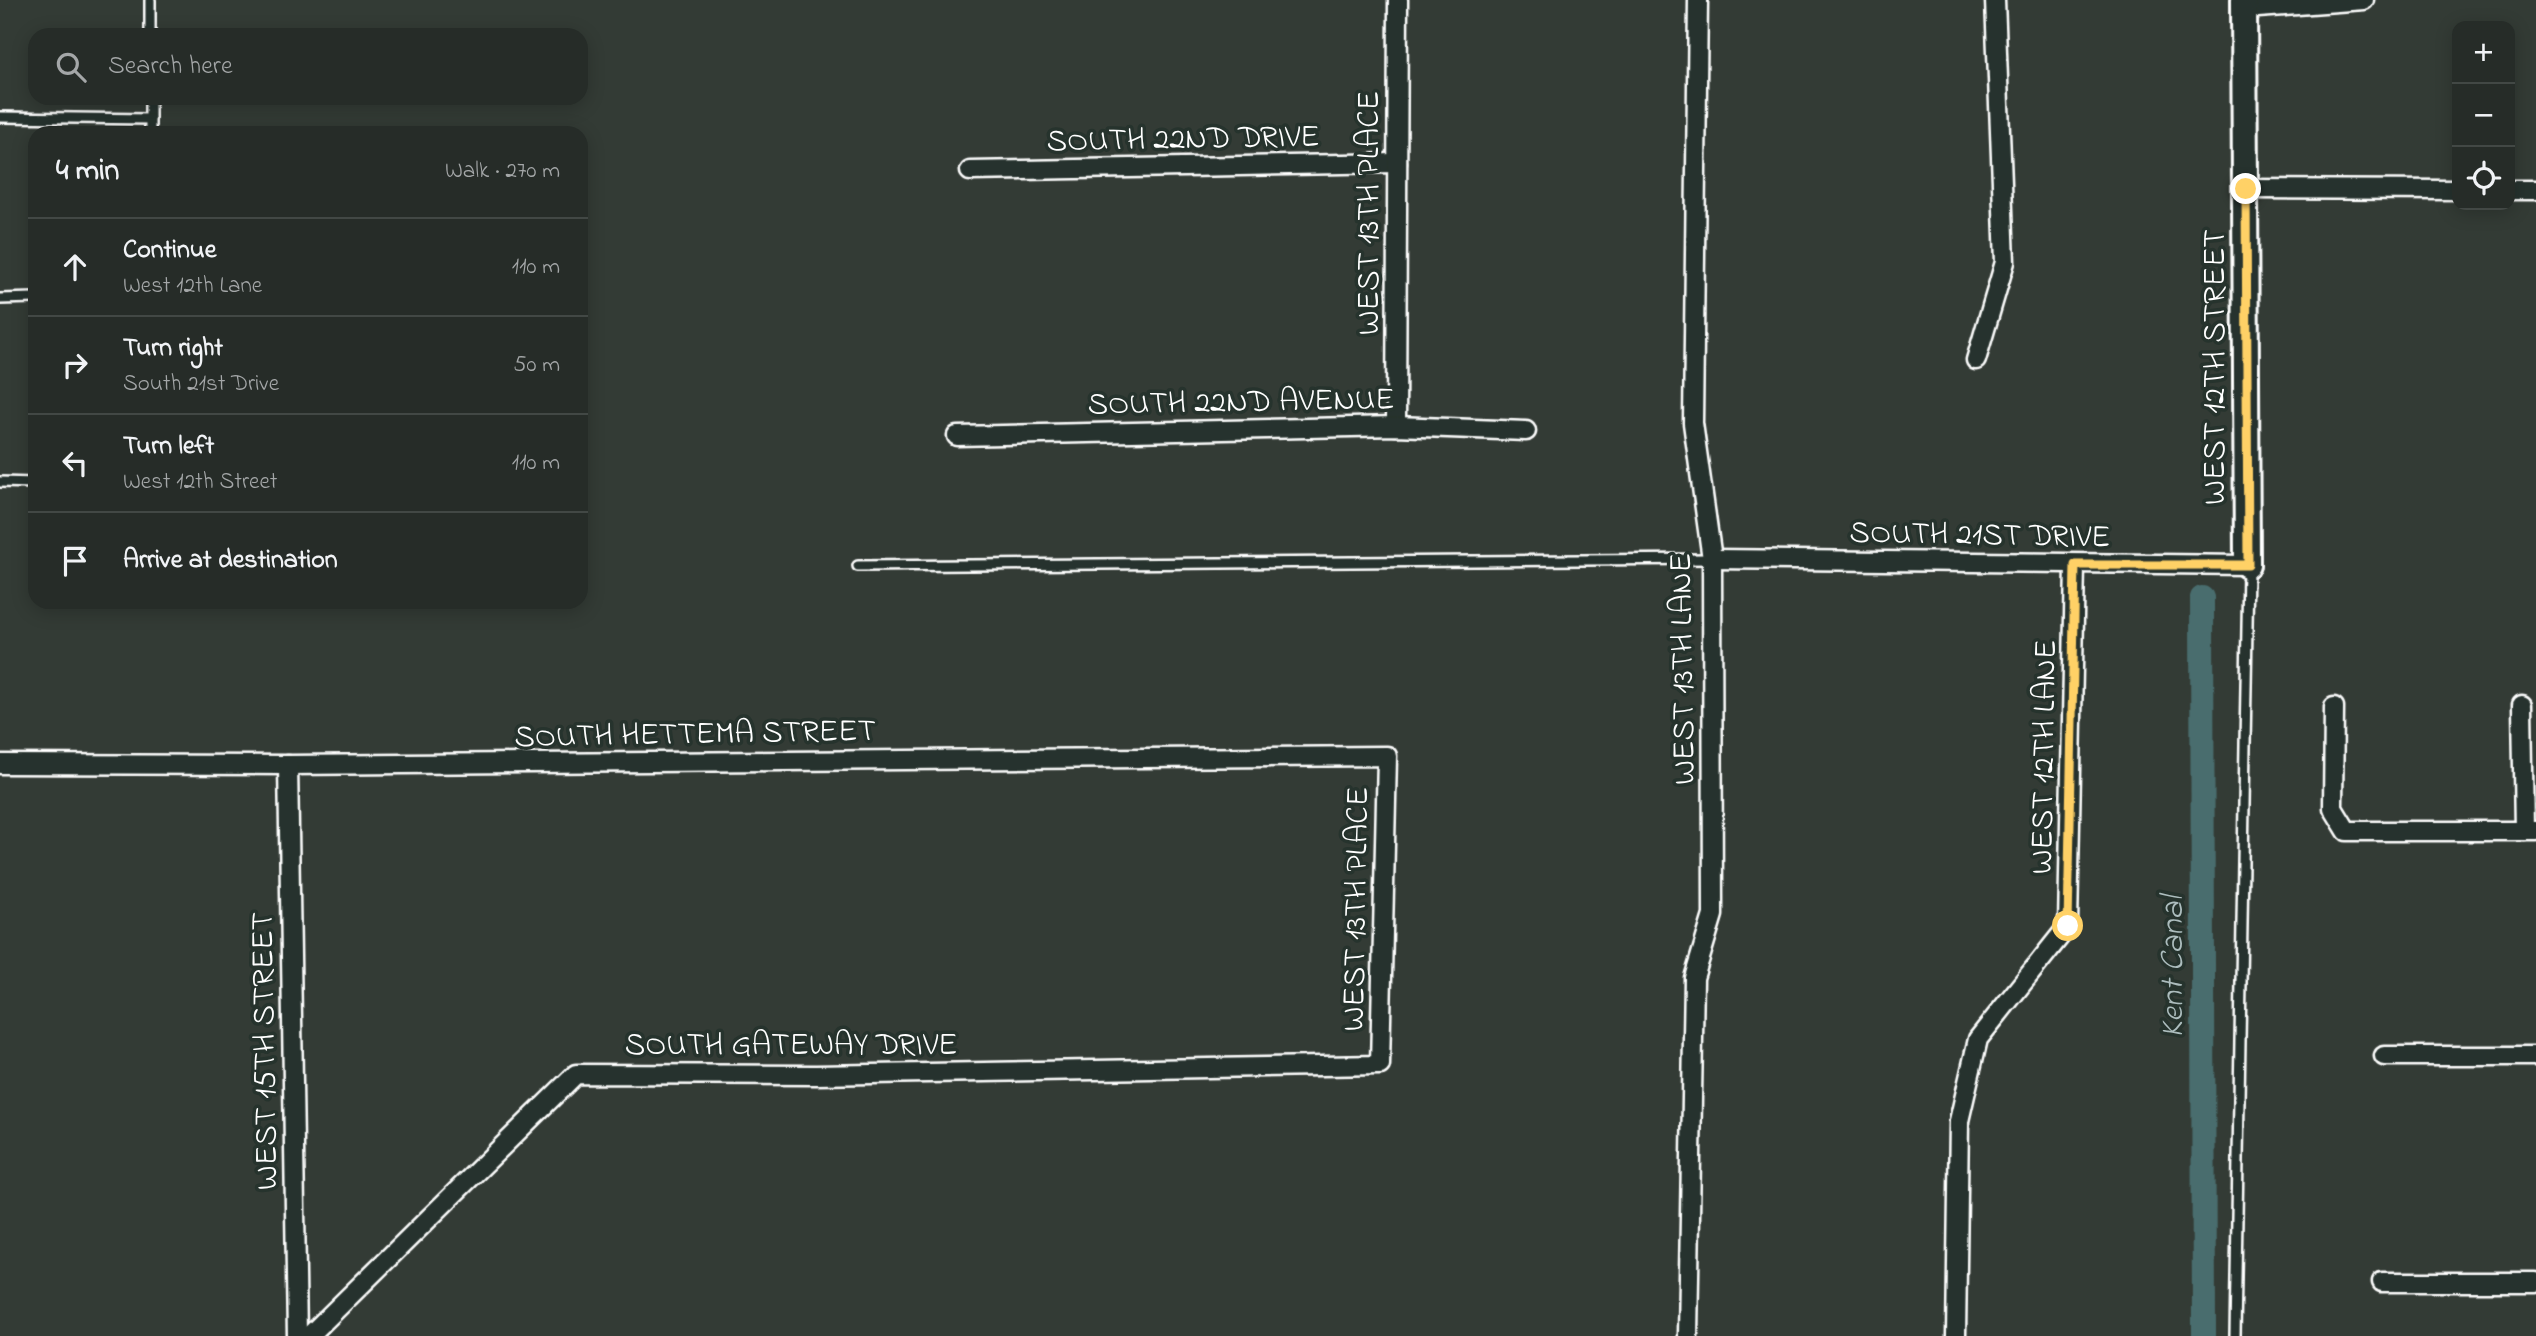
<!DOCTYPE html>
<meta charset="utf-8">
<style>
:root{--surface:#262c28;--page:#2e3430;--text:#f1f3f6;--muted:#a4a7a8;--line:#424845}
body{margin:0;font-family:"Indie Flower",sans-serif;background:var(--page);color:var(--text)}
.controls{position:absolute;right:21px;top:21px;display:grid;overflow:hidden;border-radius:14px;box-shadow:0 4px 18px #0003}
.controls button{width:63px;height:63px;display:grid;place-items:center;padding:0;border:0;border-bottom:2px solid var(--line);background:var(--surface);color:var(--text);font:35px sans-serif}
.stop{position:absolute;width:21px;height:21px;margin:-16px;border:5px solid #ffd166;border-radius:50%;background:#fff}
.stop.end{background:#ffd166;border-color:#fff;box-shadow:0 2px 7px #0008}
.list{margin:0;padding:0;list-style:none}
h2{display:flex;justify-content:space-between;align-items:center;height:91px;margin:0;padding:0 28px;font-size:30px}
h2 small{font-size:23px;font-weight:400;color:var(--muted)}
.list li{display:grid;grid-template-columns:46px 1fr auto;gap:21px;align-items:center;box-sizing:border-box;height:98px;padding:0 28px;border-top:2px solid var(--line)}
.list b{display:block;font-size:26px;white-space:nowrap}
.list p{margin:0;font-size:23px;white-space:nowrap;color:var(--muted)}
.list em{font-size:23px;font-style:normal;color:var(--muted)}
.icon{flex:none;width:38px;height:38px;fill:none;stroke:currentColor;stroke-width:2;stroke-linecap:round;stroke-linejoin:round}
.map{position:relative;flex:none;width:2536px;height:1336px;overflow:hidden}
.search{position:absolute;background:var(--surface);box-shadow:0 4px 18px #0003;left:28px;top:28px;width:560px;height:77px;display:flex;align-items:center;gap:18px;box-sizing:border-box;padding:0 24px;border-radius:21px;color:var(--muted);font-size:26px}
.panel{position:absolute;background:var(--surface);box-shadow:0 4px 18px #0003;left:28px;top:126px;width:560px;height:483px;border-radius:21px}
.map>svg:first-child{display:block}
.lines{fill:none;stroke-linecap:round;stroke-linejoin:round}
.canal{stroke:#496d6e;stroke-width:24}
.lane-casing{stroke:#fff;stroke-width:14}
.street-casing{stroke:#fff;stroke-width:23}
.secondary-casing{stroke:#fff;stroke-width:30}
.lane{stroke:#26332d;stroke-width:9}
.street{stroke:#26332d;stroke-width:18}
.secondary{stroke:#26332d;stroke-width:24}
.route{stroke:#ffd166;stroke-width:9}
.labels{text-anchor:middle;stroke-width:7;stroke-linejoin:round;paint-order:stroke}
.street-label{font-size:32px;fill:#fff;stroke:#26332d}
.water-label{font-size:33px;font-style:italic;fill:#adbdbe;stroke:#26332d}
</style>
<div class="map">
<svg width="2536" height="1336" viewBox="0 0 2536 1336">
<rect width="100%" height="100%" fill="#333b35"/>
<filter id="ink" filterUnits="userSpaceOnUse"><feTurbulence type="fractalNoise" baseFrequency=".0143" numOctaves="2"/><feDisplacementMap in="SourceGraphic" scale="14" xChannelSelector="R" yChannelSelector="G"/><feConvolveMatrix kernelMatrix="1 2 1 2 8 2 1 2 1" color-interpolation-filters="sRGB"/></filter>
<g filter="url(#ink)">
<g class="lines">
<!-- canal -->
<polyline class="canal" points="2202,598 2204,1336"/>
<!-- lane casing -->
<g class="lane-casing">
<g id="lane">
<polyline points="150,0 150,35"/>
<polyline points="150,98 150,133"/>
<polyline points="0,117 150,119"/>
<polyline points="0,299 35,298"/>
<polyline points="0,482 35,483"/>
<polyline points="858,566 1712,559"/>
<polyline points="2235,1336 2248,568"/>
</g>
</g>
<!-- street casing -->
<g class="street-casing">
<g id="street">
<polyline points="2244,9 2364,0"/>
<polyline points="970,171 1397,163"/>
<polyline points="2246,189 2457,190"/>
<polyline points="2510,190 2536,190"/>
<polyline points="1976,360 2005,262 1995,0"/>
<polyline points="1396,426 1398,0"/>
<polyline points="957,436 1396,426 1526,431"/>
<polyline points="1712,559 2247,565"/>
<polyline points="2522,705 2524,831"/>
<polyline points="2334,707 2333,808 2347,831 2536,831"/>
<polyline points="0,764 288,765 1387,756 1380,1065 816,1075 576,1074 309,1336"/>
<polyline points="288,765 297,1336"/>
<polyline points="2384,1056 2536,1056"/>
<polyline points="2382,1282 2536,1282"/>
<polyline points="1688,1336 1694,978 1713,915 1712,559 1693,423 1698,0"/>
<polyline points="1956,1336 1959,1121 1978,1039 2068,926 2075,565"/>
</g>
</g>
<!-- secondary casing -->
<g class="secondary-casing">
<polyline id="secondary" points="2244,0 2247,565"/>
</g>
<!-- lane -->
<use href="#lane" class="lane"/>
<!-- street -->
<use href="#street" class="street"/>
<!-- secondary -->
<use href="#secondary" class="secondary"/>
</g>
</g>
<g class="lines" filter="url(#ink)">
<!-- route -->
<polyline class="route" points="2068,926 2075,565 2248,565 2246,189"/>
</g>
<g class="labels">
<!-- street labels -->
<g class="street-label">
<text transform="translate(1183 137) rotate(-1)" y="11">SOUTH 22ND DRIVE</text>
<text transform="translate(1367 213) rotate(-90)" y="11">WEST 13TH PLACE</text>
<text transform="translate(2213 367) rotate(-90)" y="11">WEST 12TH STREET</text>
<text transform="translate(1241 400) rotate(-1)" y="11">SOUTH 22ND AVENUE</text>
<text transform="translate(1980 533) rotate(1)" y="11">SOUTH 21ST DRIVE</text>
<text transform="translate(1681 669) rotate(-91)" y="11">WEST 13TH LANE</text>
<text transform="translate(695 732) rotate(-1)" y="11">SOUTH HETTEMA STREET</text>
<text transform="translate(2042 757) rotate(-89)" y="11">WEST 12TH LANE</text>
<text transform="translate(1354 909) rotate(-89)" y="11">WEST 13TH PLACE</text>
<text x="791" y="1054">SOUTH GATEWAY DRIVE</text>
<text transform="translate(263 1051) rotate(-91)" y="11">WEST 15TH STREET</text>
</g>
<!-- water labels -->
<g class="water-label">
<text transform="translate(2170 967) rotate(-90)" y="12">Kent Canal</text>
</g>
</g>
</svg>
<div class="controls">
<button>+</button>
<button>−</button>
<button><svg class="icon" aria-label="locate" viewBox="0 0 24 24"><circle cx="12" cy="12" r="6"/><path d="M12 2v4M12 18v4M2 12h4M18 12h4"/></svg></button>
</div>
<div class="stop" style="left:2068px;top:926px"></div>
<div class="stop end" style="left:2246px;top:189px"></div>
<div class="search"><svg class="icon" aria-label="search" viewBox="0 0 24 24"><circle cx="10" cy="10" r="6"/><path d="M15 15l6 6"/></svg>Search here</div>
<section class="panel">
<h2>4 min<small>Walk · 270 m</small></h2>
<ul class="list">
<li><svg class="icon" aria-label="ahead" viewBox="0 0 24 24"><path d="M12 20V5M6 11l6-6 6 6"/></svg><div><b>Continue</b><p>West 12th Lane</p></div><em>110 m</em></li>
<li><svg class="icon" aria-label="right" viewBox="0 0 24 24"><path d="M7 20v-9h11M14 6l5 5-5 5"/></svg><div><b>Turn right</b><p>South 21st Drive</p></div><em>50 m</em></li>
<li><svg class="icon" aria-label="left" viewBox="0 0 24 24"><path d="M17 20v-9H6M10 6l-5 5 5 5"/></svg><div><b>Turn left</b><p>West 12th Street</p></div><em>110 m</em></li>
<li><svg class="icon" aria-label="arrive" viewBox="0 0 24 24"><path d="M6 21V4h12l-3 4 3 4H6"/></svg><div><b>Arrive at destination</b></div></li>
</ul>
</section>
</div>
